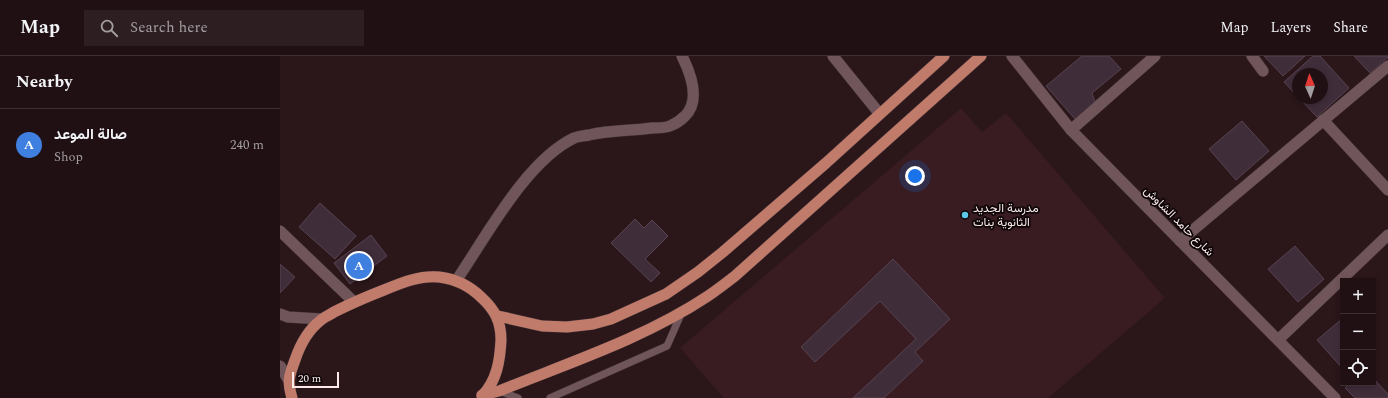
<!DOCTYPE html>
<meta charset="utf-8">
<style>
:root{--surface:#201014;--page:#2d1e22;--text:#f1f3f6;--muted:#a29da0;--line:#3d3034;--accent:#5cc7e7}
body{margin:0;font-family:Spectral,Vazirmatn,serif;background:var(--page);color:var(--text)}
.controls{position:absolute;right:12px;bottom:12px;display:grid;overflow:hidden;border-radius:0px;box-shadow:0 2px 6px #0003}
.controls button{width:36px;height:36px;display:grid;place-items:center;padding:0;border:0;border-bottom:1px solid var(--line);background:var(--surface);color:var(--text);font:20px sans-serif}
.compass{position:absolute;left:1012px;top:12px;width:36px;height:36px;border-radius:50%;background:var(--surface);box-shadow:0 2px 6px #0003;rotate:357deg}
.scale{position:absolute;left:12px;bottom:10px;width:47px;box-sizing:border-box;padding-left:4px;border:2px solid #faeaec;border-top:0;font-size:11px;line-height:14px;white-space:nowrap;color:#faeaec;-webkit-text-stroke:3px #0d0506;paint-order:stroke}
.you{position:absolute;left:635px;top:120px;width:14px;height:14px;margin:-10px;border:3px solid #fff;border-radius:50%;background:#1a73e8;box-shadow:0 0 0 6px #1a73e833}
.badge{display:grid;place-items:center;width:26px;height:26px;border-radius:50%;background:var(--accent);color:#fff;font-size:13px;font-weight:700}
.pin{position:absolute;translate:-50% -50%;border:2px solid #fff;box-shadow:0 1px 4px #0006}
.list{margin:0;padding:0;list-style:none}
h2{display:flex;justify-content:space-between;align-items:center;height:52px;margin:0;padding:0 16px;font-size:17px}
h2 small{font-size:13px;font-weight:400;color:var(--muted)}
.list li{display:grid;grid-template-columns:26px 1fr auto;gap:12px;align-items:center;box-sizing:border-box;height:72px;padding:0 16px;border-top:1px solid var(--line)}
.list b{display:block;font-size:15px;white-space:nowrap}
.list p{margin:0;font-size:13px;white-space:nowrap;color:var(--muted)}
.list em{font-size:13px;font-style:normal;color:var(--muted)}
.icon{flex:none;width:22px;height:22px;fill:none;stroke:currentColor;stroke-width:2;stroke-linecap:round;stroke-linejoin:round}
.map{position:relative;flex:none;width:1108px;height:342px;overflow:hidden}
header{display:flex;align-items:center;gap:24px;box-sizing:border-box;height:56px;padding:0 20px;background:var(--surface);border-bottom:1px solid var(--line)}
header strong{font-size:19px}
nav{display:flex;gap:22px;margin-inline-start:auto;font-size:14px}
.search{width:280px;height:36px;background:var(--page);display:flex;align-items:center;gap:10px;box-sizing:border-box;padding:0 14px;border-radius:0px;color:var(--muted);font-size:15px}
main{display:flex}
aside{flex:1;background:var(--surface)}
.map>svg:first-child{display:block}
.built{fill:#381c22}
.building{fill:#402d3a;stroke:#574351}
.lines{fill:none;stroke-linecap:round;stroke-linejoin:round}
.service-casing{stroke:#403033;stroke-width:8}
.minor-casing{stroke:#403033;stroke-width:12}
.tertiary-casing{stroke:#403033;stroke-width:12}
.primary-casing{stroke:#403033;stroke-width:12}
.service{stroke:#70565a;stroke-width:7}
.minor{stroke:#70565a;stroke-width:11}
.tertiary{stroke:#70565a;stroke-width:11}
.primary{stroke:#c07b6b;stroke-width:11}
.poi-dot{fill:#5cc7e7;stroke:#0d0506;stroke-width:1.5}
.labels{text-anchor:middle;stroke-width:3.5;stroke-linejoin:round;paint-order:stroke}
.poi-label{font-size:12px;fill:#faeaec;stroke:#0d0506;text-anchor:start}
.street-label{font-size:12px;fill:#faeaec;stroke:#0d0506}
</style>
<header>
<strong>Map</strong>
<div class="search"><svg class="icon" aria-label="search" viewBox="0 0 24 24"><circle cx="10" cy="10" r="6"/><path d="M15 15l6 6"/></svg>Search here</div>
<nav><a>Map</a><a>Layers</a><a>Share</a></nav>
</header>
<main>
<aside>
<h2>Nearby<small></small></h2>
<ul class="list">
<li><span class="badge" style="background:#3f7fe0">A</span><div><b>صالة الموعد</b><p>Shop</p></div><em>240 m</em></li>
</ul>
</aside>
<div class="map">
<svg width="1108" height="342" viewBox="0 0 1108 342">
<rect width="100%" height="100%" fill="#2b161a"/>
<!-- built -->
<polygon class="built" points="681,52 702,76 726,57 885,242 768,342 444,342 400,292"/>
<!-- building -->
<g class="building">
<polygon points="802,0 829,0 841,13 812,37 815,46 795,63 766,30"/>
<polygon points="984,0 1025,0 1003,20"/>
<polygon points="1033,0 1040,0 1069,32 1037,61 1019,42 1042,42 1042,18 1018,18 1018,41 1004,26"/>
<polygon points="1074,0 1108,0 1108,1 1090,17"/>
<polygon points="962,65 989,95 956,124 929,93"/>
<polygon points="40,147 76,180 55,203 19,171"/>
<polygon points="355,163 364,172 372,164 388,180 365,203 380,217 371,226 331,187"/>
<polygon points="91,179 107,200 70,228 54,207"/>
<polygon points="1015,190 1044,223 1018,246 988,213"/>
<polygon points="613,203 670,263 635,296 643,305 604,342 573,342 636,283 600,245 535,306 521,291"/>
<polygon points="0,208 15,221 0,237"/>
<polygon points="1063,262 1063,313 1037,284"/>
<polygon points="1093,322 1108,338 1108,342 1075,342 1065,332 1070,327 1093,327"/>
</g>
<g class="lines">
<!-- service casing -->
<g class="service-casing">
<g id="service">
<polyline points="219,335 238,342"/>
<polyline points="270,342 387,290 402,256"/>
</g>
</g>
<!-- minor casing -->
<g class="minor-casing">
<g id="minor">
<polyline points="553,0 599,57"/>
<polyline points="972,0 983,15"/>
<polyline points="1043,64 1108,134"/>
<polyline points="791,74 875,0"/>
<polyline points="0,175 74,246"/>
<polyline points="900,185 1108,10"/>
<path d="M176 225C206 181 246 105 294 82 299 80 304 80 309 79 330 74 351 75 372 72 378 72 385 72 390 70 395 68 401 64 405 60 421 44 410 16 402 0"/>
<polyline points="0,258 8,261 41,263"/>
<polyline points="998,284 1108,179"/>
<polyline points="0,310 8,323"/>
</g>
</g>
<!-- tertiary casing -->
<g class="tertiary-casing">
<polyline id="tertiary" points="732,0 791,74 1055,342"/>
</g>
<!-- primary casing -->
<g class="primary-casing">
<g id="primary">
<polyline points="218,260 262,270 287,271 313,268 331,263 386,238 418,216 443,196 546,107 664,0"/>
<path d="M202 339 219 335C288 307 365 282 428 240 437 234 446 227 455 220L701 0"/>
<path d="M12 342C7 325 9 320 15 304 20 289 28 274 41 264 44 261 50 259 54 256 70 248 86 241 104 234 121 227 140 219 159 221 176 223 190 230 202 242 215 254 221 266 221 284 220 304 217 325 202 340"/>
</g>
</g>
<!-- service -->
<use href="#service" class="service"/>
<!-- minor -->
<use href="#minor" class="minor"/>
<!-- tertiary -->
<use href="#tertiary" class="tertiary"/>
<!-- primary -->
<use href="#primary" class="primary"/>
</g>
<!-- markers -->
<circle class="poi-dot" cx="685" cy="159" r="4"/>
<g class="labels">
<!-- poi labels -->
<g class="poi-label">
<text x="693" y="156">مدرسة الجديد<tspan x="693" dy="14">الثانوية بنات</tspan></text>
</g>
<!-- street labels -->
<g class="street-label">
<text transform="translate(899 165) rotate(45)" y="4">شارع حامد الشاوش</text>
</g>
</g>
</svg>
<div class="controls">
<button>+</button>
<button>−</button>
<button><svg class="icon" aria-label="locate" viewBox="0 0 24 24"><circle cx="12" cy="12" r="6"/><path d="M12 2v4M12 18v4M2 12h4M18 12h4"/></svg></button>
</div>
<svg class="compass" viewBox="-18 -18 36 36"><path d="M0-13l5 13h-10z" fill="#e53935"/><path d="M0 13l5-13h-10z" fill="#a29da0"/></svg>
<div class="scale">20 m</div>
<div class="you"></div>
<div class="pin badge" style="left:79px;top:210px;background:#3f7fe0">A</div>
</div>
</main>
